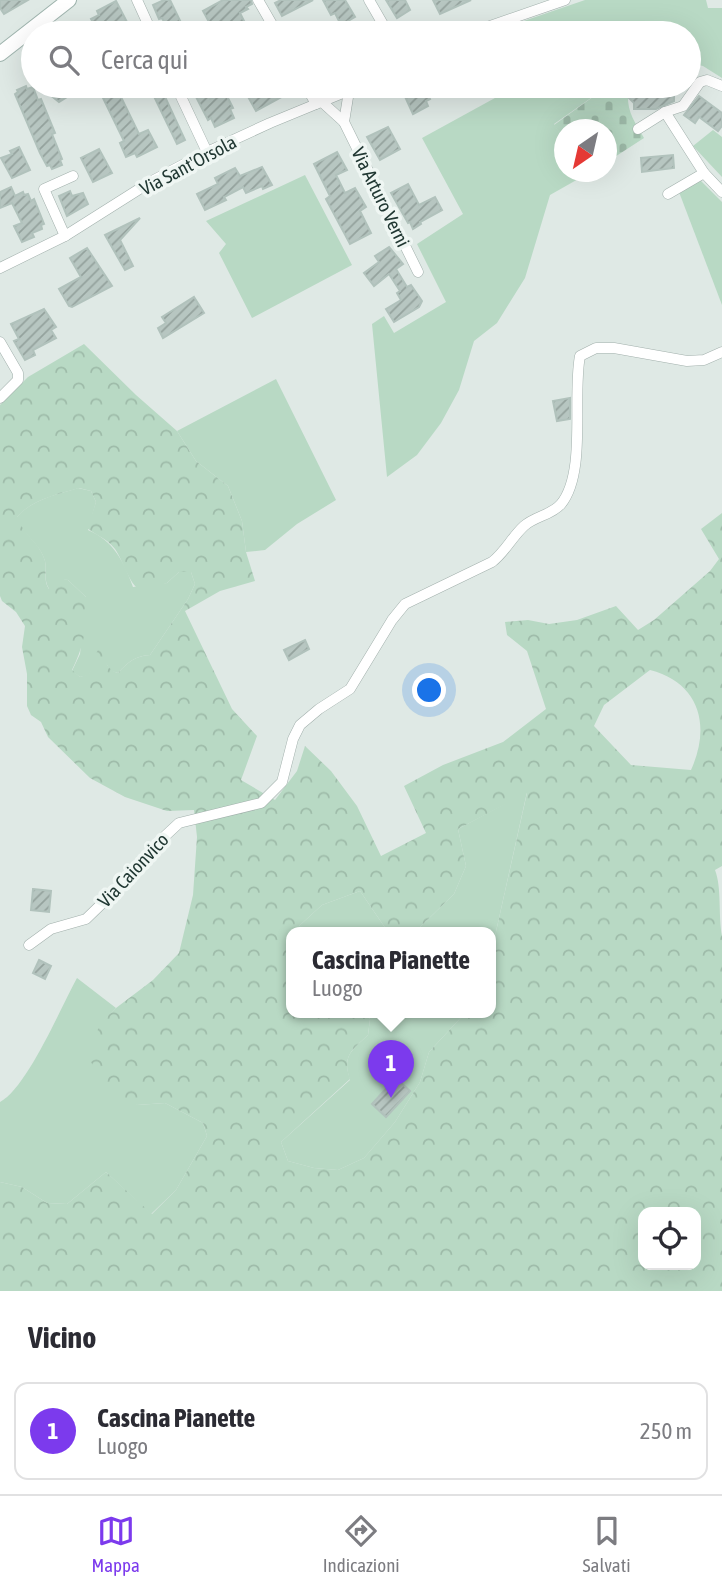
<!DOCTYPE html>
<html lang="it">
<style>
:root{--surface:#fff;--page:#f2f2f3;--text:#2b2b33;--muted:#7c7c81;--line:#e1e1e2;--accent:#7c3aed}
body{margin:0;font-family:"Asap Condensed",sans-serif;background:var(--page);color:var(--text)}
.controls{position:absolute;right:21px;bottom:21px;display:grid;overflow:hidden;border-radius:14px;box-shadow:0 7px 28px #0002}
.controls button{width:63px;height:63px;display:grid;place-items:center;padding:0;border:0;border-bottom:2px solid var(--line);background:var(--surface);color:var(--text);font:35px sans-serif}
.compass{position:absolute;left:554px;top:119px;width:63px;height:63px;border-radius:50%;background:var(--surface);box-shadow:0 7px 28px #0002;rotate:214deg}
.you{position:absolute;left:430px;top:691px;width:24px;height:24px;margin:-18px;border:5px solid #fff;border-radius:50%;background:#1a73e8;box-shadow:0 0 0 10px #1a73e833}
.badge{display:grid;place-items:center;width:46px;height:46px;border-radius:50%;background:var(--accent);color:#fff;font-size:23px;font-weight:700}
.pin{position:absolute;translate:-50% -58px;filter:drop-shadow(0 2px 4px #0008)}
.pin::after{content:'';position:absolute;top:37px;width:24px;height:21px;background:inherit;clip-path:polygon(0 0,100% 0,50% 100%)}
.popup{position:absolute;left:286px;top:927px;width:210px;height:91px;box-sizing:border-box;display:grid;place-content:center;border-radius:14px;background:var(--surface);filter:drop-shadow(0 2px 5px #0005);font-size:23px;white-space:nowrap;color:var(--muted)}
.popup b{font-size:26px;color:var(--text)}
.popup::after{content:'';position:absolute;left:50%;top:100%;margin-left:-14px;border:14px solid transparent;border-top-color:var(--surface)}
.list{margin:0;padding:0;list-style:none}
h2{display:flex;justify-content:space-between;align-items:center;height:91px;margin:0;padding:0 28px;font-size:30px}
h2 small{font-size:23px;font-weight:400;color:var(--muted)}
.list li{display:grid;grid-template-columns:46px 1fr auto;gap:21px;align-items:center;box-sizing:border-box;height:98px;margin:0 14px 14px;padding:0 14px;border:2px solid var(--line);border-radius:14px}
.list b{display:block;font-size:26px;white-space:nowrap}
.list p{margin:0;font-size:23px;white-space:nowrap;color:var(--muted)}
.list em{font-size:23px;font-style:normal;color:var(--muted)}
.icon{flex:none;width:38px;height:38px;fill:none;stroke:currentColor;stroke-width:2;stroke-linecap:round;stroke-linejoin:round}
.map{position:relative;flex:none;width:722px;height:1291px;overflow:hidden}
.search{position:absolute;background:var(--surface);box-shadow:0 7px 28px #0002;left:21px;right:21px;top:21px;height:77px;display:flex;align-items:center;gap:18px;box-sizing:border-box;padding:0 24px;border-radius:38px;color:var(--muted);font-size:26px}
.sheet{height:203px;background:var(--surface)}
nav{display:flex;justify-content:space-around;align-items:center;box-sizing:border-box;height:98px;border-top:2px solid var(--line);background:var(--surface);font-size:19px;color:var(--muted)}
nav a{display:grid;justify-items:center;gap:4px}
nav .on{color:var(--accent)}
.map>svg:first-child{display:block}
.grass{fill:#b8d9c4}
.forest{fill:url(#forest-crowns);fill-rule:evenodd}
.cemetery{fill:url(#cemetery-stones)}
.building{fill:url(#building-hatch);stroke:#b1c2bc;stroke-width:2}
.lines{fill:none;stroke-linecap:round;stroke-linejoin:round}
.street-casing{stroke:#a2b0ac;stroke-width:11}
.secondary-casing{stroke:#9fb4ae;stroke-width:16}
.street{stroke:#fff;stroke-width:10}
.secondary{stroke:#fff;stroke-width:14}
.labels{text-anchor:middle;stroke-width:7;stroke-linejoin:round;paint-order:stroke}
.street-label{font-size:19px;fill:#213833;stroke:#eff6f3}
</style>
<div class="map">
<svg width="722" height="1291" viewBox="0 0 722 1291">
<defs>
<pattern id="forest-crowns" width="20" height="18" patternUnits="userSpaceOnUse" patternTransform="scale(1.75)"><rect width="20" height="18" fill="#b8d9c4"/><path d="M2 6a3 3 0 1 1 6 0M12 15a3 3 0 1 1 6 0" fill="none" stroke="#9ebba9"/></pattern>
<pattern id="cemetery-stones" width="16" height="16" patternUnits="userSpaceOnUse" patternTransform="scale(1.75)"><rect width="16" height="16" fill="#b8d9c4"/><path d="M2 7V4a2 2 0 0 1 4 0v3zM10 15v-3a2 2 0 0 1 4 0v3z" fill="#9ebba9"/></pattern>
<pattern id="building-hatch" width="6" height="6" patternUnits="userSpaceOnUse" patternTransform="scale(1.75)"><rect width="6" height="6" fill="#b7c6c1"/><path d="M-1 1l2-2M0 6l6-6M5 7l2-2" fill="none" stroke="#94a29d"/></pattern>
</defs>
<rect width="100%" height="100%" fill="#dfe9e5"/>
<!-- grass -->
<g class="grass">
<polygon points="585,0 706,0 708,8 722,8 722,78 703,66 689,63 689,33 519,33 515,24"/>
<polygon points="517,86 608,86 554,124 564,140 564,172 585,172 587,174 550,195 525,278 497,323 474,341 459,390 441,423 417,455 387,477 372,324 384,316 394,333 446,302 417,244 463,214 422,138"/>
<polygon points="713,130 722,137 722,177 693,146"/>
<polygon points="305,175 352,265 252,318 219,253 226,244 206,221"/>
<polygon points="700,180 722,202 722,305 679,192"/>
<polygon points="276,379 336,500 297,524 265,550 246,552 242,521 228,486 196,461 177,431"/>
<path d="M78 488 91 491 96 502 88 530C114 541 124 562 133 587L167 583 179 572H191L195 584 188 599 150 655C135 656 128 662 118 673L111 671 105 662 94 666 89 675 80 677 72 671 80 654 86 597 68 580 59 579 50 590C43 581 47 571 45 561 40 543 23 535 16 518 32 499 56 495 78 488Z"/>
<polygon points="527,792 493,945 495,980 491,985 491,932 415,932 454,894 466,866 458,829"/>
<polygon points="360,891 388,932 299,932 299,926 322,905"/>
<path d="M77 978 116 1008 99 1025 137 1105 165 1103 203 1123 207 1136 176 1190 151 1214 106 1172 67 1204 47 1203 22 1187 0 1182V1102C27 1088 61 1007 77 978Z"/>
<path d="M362 1012H466L429 1052 420 1082 395 1122 364 1158 338 1170 314 1168 288 1161 281 1142 350 1080C342 1056 351 1051 368 1035L370 1019Z"/>
</g>
<!-- forest -->
<path class="forest" d="M84 344 136 395 177 431 196 461 228 486 242 521 246 552 255 581 220 591 185 611 232 709 257 736 241 780 275 800 297 771 305 746 331 771 357 806 381 856 426 833 404 786 443 765 503 742 546 709 527 651 507 635 505 622 528 620 549 624 577 620 616 606 638 630 654 620 710 571 719 559 701 529 722 513V866L715 870C722 888 718 915 722 936V1291H0V1182L22 1187 47 1203 67 1204 106 1172 152 1214 176 1190 207 1136 203 1123 165 1103 137 1105 106 1090 91 1062 99 1024 116 1008 153 980 179 953 193 895 197 837 194 810 167 811 125 797 90 778 48 737 41 722 31 715 27 706V674L22 647 25 626 16 612 2 601 0 596V405L28 377ZM79 488 91 491 96 502 92 514 84 525C93 535 106 537 115 549 124 562 128 583 141 591L167 583 179 572H191L195 584 188 599 150 655C135 656 128 662 118 673 107 670 105 662 104 651L98 650C92 658 94 666 89 674L80 677 72 670C85 644 87 626 86 597L68 580 59 578 49 589C43 581 47 571 45 561 40 542 23 535 17 517 33 499 56 495 79 488ZM650 670C700 683 711 726 691 770L631 765 594 726 604 705ZM527 793 493 945 495 980 491 985V1012H466L429 1052 420 1082 395 1122 364 1158 338 1170 314 1168 288 1161 281 1142 350 1079C342 1056 351 1051 368 1035L370 1019 362 1012H291V932H299V926L322 905 360 891 388 932H415L454 894 466 866 458 829ZM643 1212H696V1265H643Z"/>
<!-- cemetery -->
<path class="cemetery" d="M608 86H633V90L628 95C627 112 636 124 644 138L607 162 606 130H564V140L554 125Z"/>
<!-- building -->
<g class="building">
<polygon points="0,0 28,0 4,14 0,8"/>
<polygon points="164,0 170,0 186,33 170,33 162,18 159,19 153,5"/>
<polygon points="223,0 251,0 252,4 246,7 248,9 240,13 250,33 215,33 203,11"/>
<polygon points="281,0 313,0 282,16 275,3"/>
<polygon points="323,0 345,0 355,17 341,25 335,13 331,15"/>
<polygon points="386,0 405,0 410,10 397,18"/>
<polygon points="433,0 471,0 440,14"/>
<polygon points="116,1 127,22 105,33 99,33 91,19 99,15 97,11"/>
<polygon points="26,86 27,89 33,87 38,100 41,99 55,133 52,134 62,159 60,160 62,165 52,169 50,165 47,166 40,153 15,94 18,92 17,90"/>
<polygon points="51,86 68,86 72,94 59,102 49,94 53,92"/>
<polygon points="149,86 160,86 185,140 177,144"/>
<polygon points="242,86 280,86 285,95 256,111"/>
<polygon points="411,86 423,86 430,99 426,101 428,106 413,114 402,90"/>
<polygon points="633,86 674,86 674,101 656,109 634,109 634,103 628,97"/>
<polygon points="205,88 210,99 225,92 233,108 230,109 234,118 215,127 211,118 208,120 194,93"/>
<polygon points="118,91 139,134 148,130 157,147 137,157 135,153 126,157 120,143 124,141 103,98"/>
<polygon points="699,96 722,113 722,126 718,131 699,117 695,123 684,115"/>
<polygon points="388,127 400,149 380,160 367,137"/>
<polygon points="19,147 30,170 12,178 1,158 12,154 10,151"/>
<polygon points="99,149 112,173 93,182 81,158"/>
<polygon points="337,152 347,170 336,175 345,193 355,188 366,207 360,211 371,233 350,244 326,199 330,196 314,164"/>
<polygon points="673,155 674,168 642,172 641,158"/>
<polygon points="262,167 272,185 263,189 262,186 246,193 243,187 224,197 226,200 205,210 197,194 218,184 215,178 235,168 240,176"/>
<polygon points="408,184 419,205 435,197 442,210 420,222 421,224 413,229 410,222 408,223 391,193"/>
<polygon points="11,187 15,196 23,192 24,195 28,194 31,201 34,199 44,224 41,225 42,229 32,233 34,237 22,242 14,226 22,223 12,203 0,208 0,192"/>
<polygon points="70,191 72,196 83,193 88,204 67,216 59,196"/>
<polygon points="140,218 120,240 133,266 125,270 105,235"/>
<polygon points="389,247 403,264 396,269 407,287 411,285 422,301 419,307 394,322 386,309 401,300 397,293 400,291 389,274 374,286 364,273 379,262 375,256"/>
<polygon points="87,248 112,286 72,307 69,306 59,289 81,277 70,258"/>
<polygon points="194,297 204,313 163,338 158,328 166,323 162,317"/>
<polygon points="44,309 56,327 51,330 56,338 33,350 35,355 25,360 14,341 19,339 11,324"/>
<polygon points="570,398 570,419 557,421 553,401"/>
<polygon points="305,640 309,649 289,660 284,650"/>
<polygon points="33,889 51,891 49,912 31,910"/>
<polygon points="39,960 51,966 45,979 33,973"/>
<polygon points="396,1078 410,1091 386,1117 372,1104"/>
</g>
<g class="lines">
<!-- street casing -->
<g class="street-casing">
<g id="street">
<polyline points="137,0 152,33"/>
<polyline points="258,0 277,33"/>
<polyline points="369,0 388,33"/>
<polyline points="470,33 565,0"/>
<polyline points="176,86 207,152"/>
<polyline points="306,86 316,104"/>
<polyline points="322,102 344,122 418,272"/>
<polyline points="665,112 704,173 722,192"/>
<polyline points="344,122 349,91"/>
<polyline points="638,129 665,112 683,106 700,82 707,80 722,86"/>
<polyline points="668,194 704,173"/>
<polyline points="65,236 44,189 73,176"/>
<polyline points="0,268 65,236 152,181 207,152 270,123 360,86"/>
<polyline points="0,342 18,373 18,380 0,398"/>
<path d="M29 945 51 929 86 919 118 888 165 836 179 823 261 803 282 782 293 739 300 725 319 709 350 689 392 620 405 604 492 562C505 552 512 537 524 526 535 516 552 515 561 504 587 472 572 396 580 356L596 348H614L687 361 704 360 722 352"/>
</g>
</g>
<!-- secondary casing -->
<g class="secondary-casing">
<polyline id="secondary" points="0,54 69,0"/>
</g>
<!-- street -->
<use href="#street" class="street"/>
<!-- secondary -->
<use href="#secondary" class="secondary"/>
</g>
<g class="labels">
<!-- street labels -->
<g class="street-label">
<text transform="translate(188 165) rotate(-28)" y="7">Via Sant'Orsola</text>
<text transform="translate(381 197) rotate(64)" y="7">Via Arturo Verni</text>
<text transform="translate(133 870) rotate(-47)" y="7">Via Caionvico</text>
</g>
</g>
</svg>
<div class="controls">
<button><svg class="icon" aria-label="locate" viewBox="0 0 24 24"><circle cx="12" cy="12" r="6"/><path d="M12 2v4M12 18v4M2 12h4M18 12h4"/></svg></button>
</div>
<svg class="compass" viewBox="-18 -18 36 36"><path d="M0-13l5 13h-10z" fill="#e53935"/><path d="M0 13l5-13h-10z" fill="#7c7c81"/></svg>
<div class="you"></div>
<div class="pin badge" style="left:391px;top:1098px">1</div>
<div class="popup"><b>Cascina Pianette</b>Luogo</div>
<div class="search"><svg class="icon" aria-label="search" viewBox="0 0 24 24"><circle cx="10" cy="10" r="6"/><path d="M15 15l6 6"/></svg>Cerca qui</div>
</div>
<section class="sheet">
<h2>Vicino<small></small></h2>
<ul class="list">
<li><span class="badge">1</span><div><b>Cascina Pianette</b><p>Luogo</p></div><em>250 m</em></li>
</ul>
</section>
<nav>
<a class="on"><svg class="icon" aria-label="map" viewBox="0 0 24 24"><path d="M3 6l6-2 6 2 6-2v14l-6 2-6-2-6 2zM9 4v14M15 6v14"/></svg>Mappa</a>
<a><svg class="icon" aria-label="directions" viewBox="0 0 24 24"><path d="M12 3l9 9-9 9-9-9zM9 14v-3h6M13 9l2 2-2 2"/></svg>Indicazioni</a>
<a><svg class="icon" aria-label="saved" viewBox="0 0 24 24"><path d="M7 4h10v16l-5-4-5 4z"/></svg>Salvati</a>
</nav>
